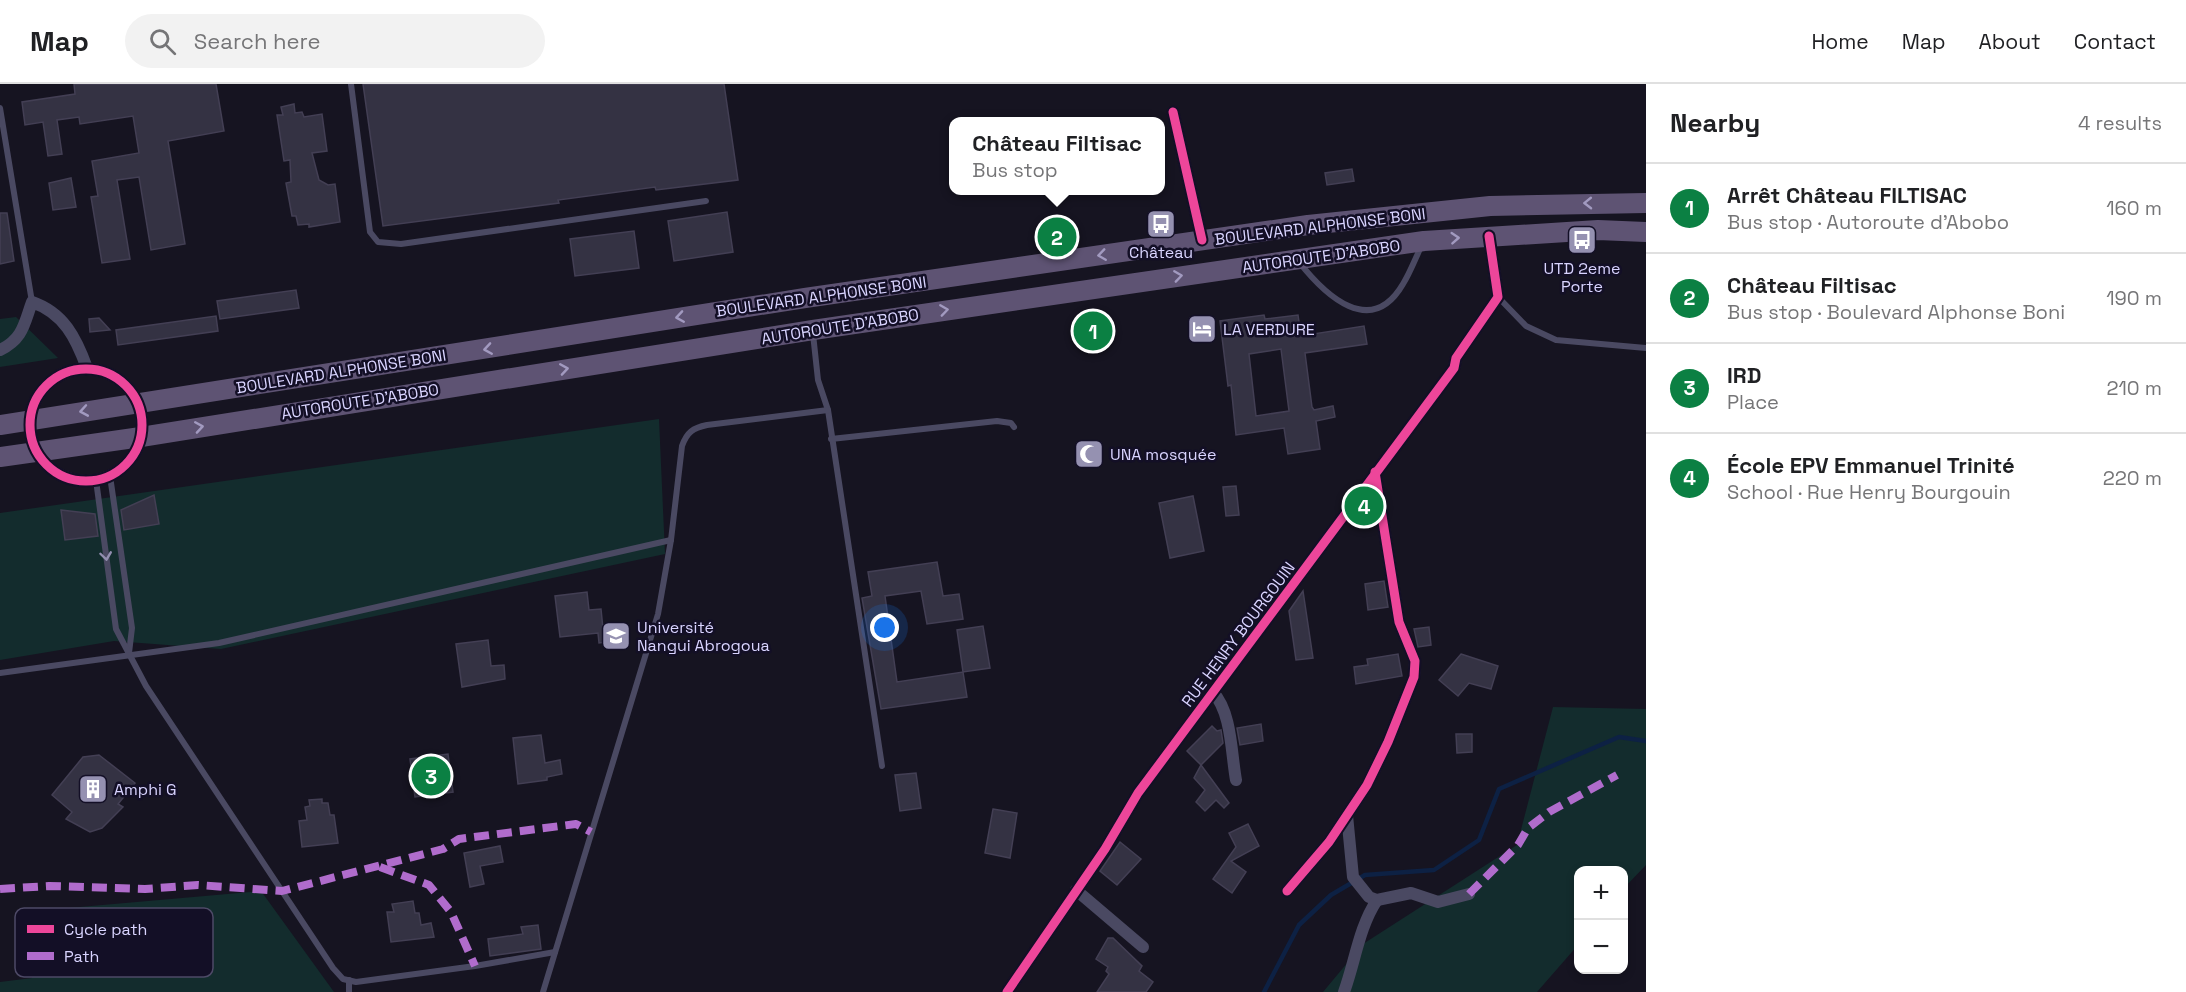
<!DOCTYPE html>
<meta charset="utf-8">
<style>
:root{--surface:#fff;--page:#f2f2f2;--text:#202124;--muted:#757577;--line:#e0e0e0;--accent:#0b8043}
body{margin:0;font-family:"Space Grotesk",sans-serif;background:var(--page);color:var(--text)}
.controls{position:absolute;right:18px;bottom:18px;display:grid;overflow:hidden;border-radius:12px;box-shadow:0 3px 9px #0003}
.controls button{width:54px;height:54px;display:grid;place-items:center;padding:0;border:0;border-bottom:2px solid var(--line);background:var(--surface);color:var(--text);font:30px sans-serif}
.you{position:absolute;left:885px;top:544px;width:21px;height:21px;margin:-15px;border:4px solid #fff;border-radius:50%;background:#1a73e8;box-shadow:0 0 0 9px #1a73e833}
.badge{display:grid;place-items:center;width:39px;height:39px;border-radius:50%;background:var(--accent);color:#fff;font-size:20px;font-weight:700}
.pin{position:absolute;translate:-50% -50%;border:3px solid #fff;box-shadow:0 2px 6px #0006}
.popup{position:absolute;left:949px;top:33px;width:216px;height:78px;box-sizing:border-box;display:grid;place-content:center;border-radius:12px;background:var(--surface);filter:drop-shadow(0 2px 4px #0005);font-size:20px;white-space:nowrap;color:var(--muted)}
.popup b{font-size:22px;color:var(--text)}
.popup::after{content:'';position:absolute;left:50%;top:100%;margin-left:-12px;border:12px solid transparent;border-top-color:var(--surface)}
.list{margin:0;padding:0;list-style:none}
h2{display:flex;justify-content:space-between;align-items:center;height:78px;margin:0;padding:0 24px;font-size:26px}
h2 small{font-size:20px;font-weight:400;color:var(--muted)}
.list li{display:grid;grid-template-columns:39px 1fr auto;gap:18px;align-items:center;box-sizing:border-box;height:90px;padding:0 24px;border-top:2px solid var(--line)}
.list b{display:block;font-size:22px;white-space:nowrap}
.list p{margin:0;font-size:20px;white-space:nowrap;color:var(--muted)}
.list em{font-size:20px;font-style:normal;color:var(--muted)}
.icon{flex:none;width:33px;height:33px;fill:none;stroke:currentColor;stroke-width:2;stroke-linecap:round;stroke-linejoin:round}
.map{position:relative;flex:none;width:1646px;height:908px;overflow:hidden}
header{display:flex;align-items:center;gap:36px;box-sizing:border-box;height:84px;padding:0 30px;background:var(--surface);border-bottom:2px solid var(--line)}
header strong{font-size:28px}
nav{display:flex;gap:33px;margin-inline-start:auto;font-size:21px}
.search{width:420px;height:54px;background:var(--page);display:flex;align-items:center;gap:15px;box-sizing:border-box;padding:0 21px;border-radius:33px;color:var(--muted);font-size:22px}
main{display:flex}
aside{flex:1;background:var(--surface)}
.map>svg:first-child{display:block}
.green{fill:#132c2d}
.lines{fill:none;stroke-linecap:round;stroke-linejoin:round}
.stream{stroke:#0d2144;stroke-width:4.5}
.building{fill:#343243;stroke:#433f54;stroke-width:1.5;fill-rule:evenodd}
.lane{stroke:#4a4962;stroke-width:6}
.street{stroke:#4a4962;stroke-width:12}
.primary{stroke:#5e5373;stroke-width:20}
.quiet{stroke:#b06ccc;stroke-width:8;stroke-dasharray:15 8;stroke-linecap:butt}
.cycleway-casing{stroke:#130f26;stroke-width:13}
.cycleway{stroke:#ed469a;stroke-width:9}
.oneway{stroke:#a29ac0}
.oneway2{stroke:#928eb0}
.labels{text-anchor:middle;stroke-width:5;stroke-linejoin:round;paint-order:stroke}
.street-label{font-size:16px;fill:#d9d4ff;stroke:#130f26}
.poi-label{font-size:16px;fill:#d9d4ff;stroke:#130f26;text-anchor:start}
.key{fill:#130f26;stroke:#4e4a67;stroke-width:1.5}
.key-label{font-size:16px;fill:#d9d4ff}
</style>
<header>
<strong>Map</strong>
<div class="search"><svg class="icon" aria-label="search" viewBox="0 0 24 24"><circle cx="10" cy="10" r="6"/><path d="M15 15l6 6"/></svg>Search here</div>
<nav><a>Home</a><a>Map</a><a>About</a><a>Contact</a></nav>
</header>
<main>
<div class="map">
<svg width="1646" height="908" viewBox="0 0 1646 908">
<rect width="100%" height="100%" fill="#161421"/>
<!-- green -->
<g class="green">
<polygon points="16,233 58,274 0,283 0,235"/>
<polygon points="659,335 665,470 221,565 114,557 0,576 0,429"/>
<polygon points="1553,623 1646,625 1646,781 1624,804 1624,786 1578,786 1578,861 1537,908 1323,908 1363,860 1517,761"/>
<polygon points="261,807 334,908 0,908 0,898 32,894 23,828"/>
</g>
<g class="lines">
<!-- stream -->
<polyline class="stream" points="1264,908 1299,841 1331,811 1365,791 1434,786 1479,756 1499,705 1619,653 1646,657"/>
</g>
<!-- building -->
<g class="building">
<polygon points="74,0 216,0 224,47 168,57 185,160 151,166 139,93 117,96 130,175 102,179 91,113 98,112 92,77 139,69 133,32 80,40 79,33 57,36 62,70 48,72 43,38 25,41 22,18 75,10"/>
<polygon points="363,0 724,0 738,96 656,106 655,103 558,116 559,119 383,142"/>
<polygon points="294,20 295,29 302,28 304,33 322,30 327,67 312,69 319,96 328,101 335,100 340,138 309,143 309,140 298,141 296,132 292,132 286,99 291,98 290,76 284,77 277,31 283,31 281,23"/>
<polygon points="1352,85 1354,97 1327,101 1325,89"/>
<polygon points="71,94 76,123 53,126 49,99"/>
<polygon points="727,128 733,168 674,177 668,137"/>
<polygon points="0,129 7,129 14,177 0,180"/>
<polygon points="634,147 639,184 575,192 570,155"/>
<polygon points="296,206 299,224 220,235 217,217"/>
<path d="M1264 231 1265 235 1298 231 1301 252 1364 242 1367 260 1305 269 1312 323 1314 326 1333 322 1335 333 1316 337 1320 365 1288 370 1284 344 1236 351 1231 301 1228 302 1220 237ZM1281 265 1289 327 1256 332 1249 270Z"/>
<polygon points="216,232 218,247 118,261 116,246"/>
<polygon points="99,234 110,246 90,248 89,235"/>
<polygon points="1236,402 1239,431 1226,432 1223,403"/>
<polygon points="154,411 159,440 124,446 121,426"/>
<polygon points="1193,412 1204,467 1170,474 1159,419"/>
<polygon points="61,426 95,430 98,452 65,456"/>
<polygon points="937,478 943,512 959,510 963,535 927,540 921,507 885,512 897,598 963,588 967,613 881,625 862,514 872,512 868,488"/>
<polygon points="1384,497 1388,523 1368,526 1365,500"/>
<polygon points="1303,507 1313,574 1296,576 1289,527"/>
<polygon points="587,508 589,526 601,525 603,545 613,544 615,557 599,559 598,549 560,553 555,512"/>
<polygon points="983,542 990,584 963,588 957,546"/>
<polygon points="1429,543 1431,561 1418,563 1414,545"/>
<polygon points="488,556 491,582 504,581 505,595 462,603 456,560"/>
<polygon points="1398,570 1402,592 1356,600 1354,583 1368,581 1367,575"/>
<polygon points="1461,570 1498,582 1491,605 1469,599 1458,612 1439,596"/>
<polygon points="1261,640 1263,657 1240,661 1237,644"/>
<polygon points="1212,642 1217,647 1221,646 1223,659 1201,681 1187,667"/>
<polygon points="1456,650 1472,650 1472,668 1457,669"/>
<polygon points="541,651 545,679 560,676 562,690 547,693 547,696 518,700 513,654"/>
<polygon points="448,670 453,708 415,713 410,675"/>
<polygon points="99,671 135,699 118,720 123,723 102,744 90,748 66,735 72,728 52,711 83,673"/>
<polygon points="1201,681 1229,719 1224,724 1216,716 1205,727 1196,718 1205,706 1194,694"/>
<polygon points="916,689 921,724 900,727 895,691"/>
<polygon points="322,715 322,719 328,719 330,731 334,731 338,759 302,763 299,737 307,736 305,723 310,722 309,716"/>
<polygon points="993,725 1017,729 1010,774 985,769"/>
<polygon points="1248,740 1259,762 1231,777 1246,788 1232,809 1213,795 1236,763 1229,749"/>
<polygon points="1120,758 1141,775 1117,801 1100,787"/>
<polygon points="500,762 503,778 480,782 484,800 470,803 464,769"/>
<polygon points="413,817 415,829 419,829 421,841 431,839 434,853 391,858 387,828 394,828 392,820"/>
<polygon points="187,829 203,833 199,852 183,848"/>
<polygon points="538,841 541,865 490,872 488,855 523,850 521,843"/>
<polygon points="1108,854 1113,854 1142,882 1139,887 1153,898 1146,908 1097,908 1109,890 1106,887 1108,883 1096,875"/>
</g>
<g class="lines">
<!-- lane -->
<g class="lane">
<polyline points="351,0 370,148 378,158 401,160 706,117"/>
<polyline points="0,24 32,218"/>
<path d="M1299 178C1325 211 1371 255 1403 200 1410 189 1415 175 1421 163"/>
<polyline points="1498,213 1526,242 1556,256 1646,264"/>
<polyline points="813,250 818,296 828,326 882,682"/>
<polyline points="831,355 997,337 1011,339 1014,343"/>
<polyline points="110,392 132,544 129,569"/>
<polyline points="96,396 116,545 146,602 333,884 343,895 356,898 475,882 555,868"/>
<polyline points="0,589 219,559 671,456"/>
<polyline points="349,908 349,896"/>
<path d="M543 908 658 530 671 456 682 362C687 348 693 344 707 341L828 326"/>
</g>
<!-- street -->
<g class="street">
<polyline points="1173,28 1202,156"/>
<path d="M0 266C23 255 24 240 32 218 64 229 76 254 87 284"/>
<circle cx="86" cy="341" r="56"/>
<path d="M1213 608C1232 629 1231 669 1236 696"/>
<polyline points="1347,731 1353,793 1369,813 1377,816 1411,809 1438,818 1469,810"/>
<polyline points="1076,806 1143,863"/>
<polyline points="1287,807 1329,758 1367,701 1388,658 1414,593 1415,577 1399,538 1375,388"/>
<polyline points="1007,908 1105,765 1138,709 1454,284 1456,274 1498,213 1489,152"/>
<path d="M1344 908C1355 878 1359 843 1377 816"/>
</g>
<!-- primary -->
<g class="primary">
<polyline points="0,341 805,214 1308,141 1490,122 1646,119"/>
<polyline points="0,373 141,353 813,246 1424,157 1598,146 1646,148"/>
</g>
<!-- quiet -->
<g class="quiet">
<polyline points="380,783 429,801 451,828 475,882"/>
<polyline points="0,805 49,802 145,805 198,801 282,807 443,765 459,755 576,740 591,748"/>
<polyline points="1469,810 1518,761 1528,744 1549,728 1617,691"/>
</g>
<!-- cycleway casing -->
<g class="cycleway-casing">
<g id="cycleway">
<polyline points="1173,28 1202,156"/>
<circle cx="86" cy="341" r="56"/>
<polyline points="1287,807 1329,758 1367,701 1388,658 1414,593 1415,577 1399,538 1375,388"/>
<polyline points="1007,908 1105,765 1138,709 1454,284 1456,274 1498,213 1489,152"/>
</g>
</g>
<!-- cycleway -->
<use href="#cycleway" class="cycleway"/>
</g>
<!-- one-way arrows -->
<defs><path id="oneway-chevron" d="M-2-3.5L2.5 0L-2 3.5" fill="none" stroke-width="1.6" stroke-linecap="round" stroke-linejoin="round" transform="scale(1.5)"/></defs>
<g class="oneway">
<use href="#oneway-chevron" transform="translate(1588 119) rotate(179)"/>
<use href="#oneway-chevron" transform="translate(1455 154) rotate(-4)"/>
<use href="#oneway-chevron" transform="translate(1102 171) rotate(172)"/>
<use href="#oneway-chevron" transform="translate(1178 192) rotate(-8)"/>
<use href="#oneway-chevron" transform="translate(944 226) rotate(-8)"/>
<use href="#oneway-chevron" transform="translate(680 233) rotate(171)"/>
<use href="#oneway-chevron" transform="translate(488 265) rotate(171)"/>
<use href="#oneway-chevron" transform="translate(564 285) rotate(-9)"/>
<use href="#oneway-chevron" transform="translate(84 327) rotate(170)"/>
<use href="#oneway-chevron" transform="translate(199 343) rotate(-9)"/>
</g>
<use class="oneway2" href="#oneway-chevron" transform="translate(106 472) rotate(82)"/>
<!-- icons -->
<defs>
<g id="bus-square" transform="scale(1.5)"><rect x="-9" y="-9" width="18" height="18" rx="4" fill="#9591b1" stroke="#130f26"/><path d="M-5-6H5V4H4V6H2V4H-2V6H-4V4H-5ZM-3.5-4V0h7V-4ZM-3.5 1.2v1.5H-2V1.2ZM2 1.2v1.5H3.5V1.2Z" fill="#fff"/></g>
<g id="hotel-square" transform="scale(1.5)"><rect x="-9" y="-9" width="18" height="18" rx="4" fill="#9591b1" stroke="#130f26"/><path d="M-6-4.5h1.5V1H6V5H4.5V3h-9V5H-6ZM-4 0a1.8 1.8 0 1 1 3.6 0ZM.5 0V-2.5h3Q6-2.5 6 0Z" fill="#fff"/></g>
<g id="mosque-square" transform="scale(1.5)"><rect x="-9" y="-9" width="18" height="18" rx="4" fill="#9591b1" stroke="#130f26"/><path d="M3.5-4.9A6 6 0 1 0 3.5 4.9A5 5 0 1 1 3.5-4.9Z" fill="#fff"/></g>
<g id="university-square" transform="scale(1.5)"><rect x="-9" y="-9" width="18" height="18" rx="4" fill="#9591b1" stroke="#130f26"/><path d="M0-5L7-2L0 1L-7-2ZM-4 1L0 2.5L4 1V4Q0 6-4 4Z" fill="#fff"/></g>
<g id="building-square" transform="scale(1.5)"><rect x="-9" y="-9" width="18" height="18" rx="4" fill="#9591b1" stroke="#130f26"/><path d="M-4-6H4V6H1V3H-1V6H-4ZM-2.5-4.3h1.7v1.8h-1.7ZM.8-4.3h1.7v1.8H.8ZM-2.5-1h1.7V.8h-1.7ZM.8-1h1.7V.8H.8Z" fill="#fff"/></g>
</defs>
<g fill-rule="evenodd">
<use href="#bus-square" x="1161" y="140"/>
<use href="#bus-square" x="1582" y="156"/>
<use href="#hotel-square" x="1202" y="245"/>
<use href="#mosque-square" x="1089" y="370"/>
<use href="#university-square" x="616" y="552"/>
<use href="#building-square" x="93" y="705"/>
</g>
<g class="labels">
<!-- street labels -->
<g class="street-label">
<text transform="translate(1320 142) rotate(-7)" y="6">BOULEVARD ALPHONSE BONI</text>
<text transform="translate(1321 172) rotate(-8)" y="6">AUTOROUTE D'ABOBO</text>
<text transform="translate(821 212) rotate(-8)" y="6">BOULEVARD ALPHONSE BONI</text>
<text transform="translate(840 242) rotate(-9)" y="6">AUTOROUTE D'ABOBO</text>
<text transform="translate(341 287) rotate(-9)" y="6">BOULEVARD ALPHONSE BONI</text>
<text transform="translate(360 317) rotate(-9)" y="6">AUTOROUTE D'ABOBO</text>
<text transform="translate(1238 550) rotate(-53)" y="6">RUE HENRY BOURGOUIN</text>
</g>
<!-- poi labels -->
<g class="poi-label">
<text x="1161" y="174" text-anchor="middle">Château</text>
<text x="1582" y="190" text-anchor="middle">UTD 2eme<tspan x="1582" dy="18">Porte</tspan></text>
<text x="1223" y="251">LA VERDURE</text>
<text x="1110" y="376">UNA mosquée</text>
<text x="637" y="549">Université<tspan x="637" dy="18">Nangui Abrogoua</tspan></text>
<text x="114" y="711">Amphi G</text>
</g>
</g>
<!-- legend -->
<rect x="15" y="824" width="198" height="69" rx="9" class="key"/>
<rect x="27" y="841" width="27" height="8" fill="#ed469a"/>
<rect x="27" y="868" width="27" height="8" fill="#b06ccc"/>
<g class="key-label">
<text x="64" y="851">Cycle path</text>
<text x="64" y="878">Path</text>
</g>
</svg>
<div class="controls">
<button>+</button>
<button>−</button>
</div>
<div class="you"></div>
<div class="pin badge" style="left:1093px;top:247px">1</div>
<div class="pin badge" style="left:1057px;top:153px">2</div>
<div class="popup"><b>Château Filtisac</b>Bus stop</div>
<div class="pin badge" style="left:431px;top:692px">3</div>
<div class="pin badge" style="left:1364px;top:422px">4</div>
</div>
<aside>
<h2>Nearby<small>4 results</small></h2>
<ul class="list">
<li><span class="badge">1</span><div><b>Arrêt Château FILTISAC</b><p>Bus stop · Autoroute d'Abobo</p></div><em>160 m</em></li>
<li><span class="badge">2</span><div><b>Château Filtisac</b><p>Bus stop · Boulevard Alphonse Boni</p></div><em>190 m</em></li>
<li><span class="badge">3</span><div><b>IRD</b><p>Place</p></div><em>210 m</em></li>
<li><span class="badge">4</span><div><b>École EPV Emmanuel Trinité</b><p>School · Rue Henry Bourgouin</p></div><em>220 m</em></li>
</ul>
</aside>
</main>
